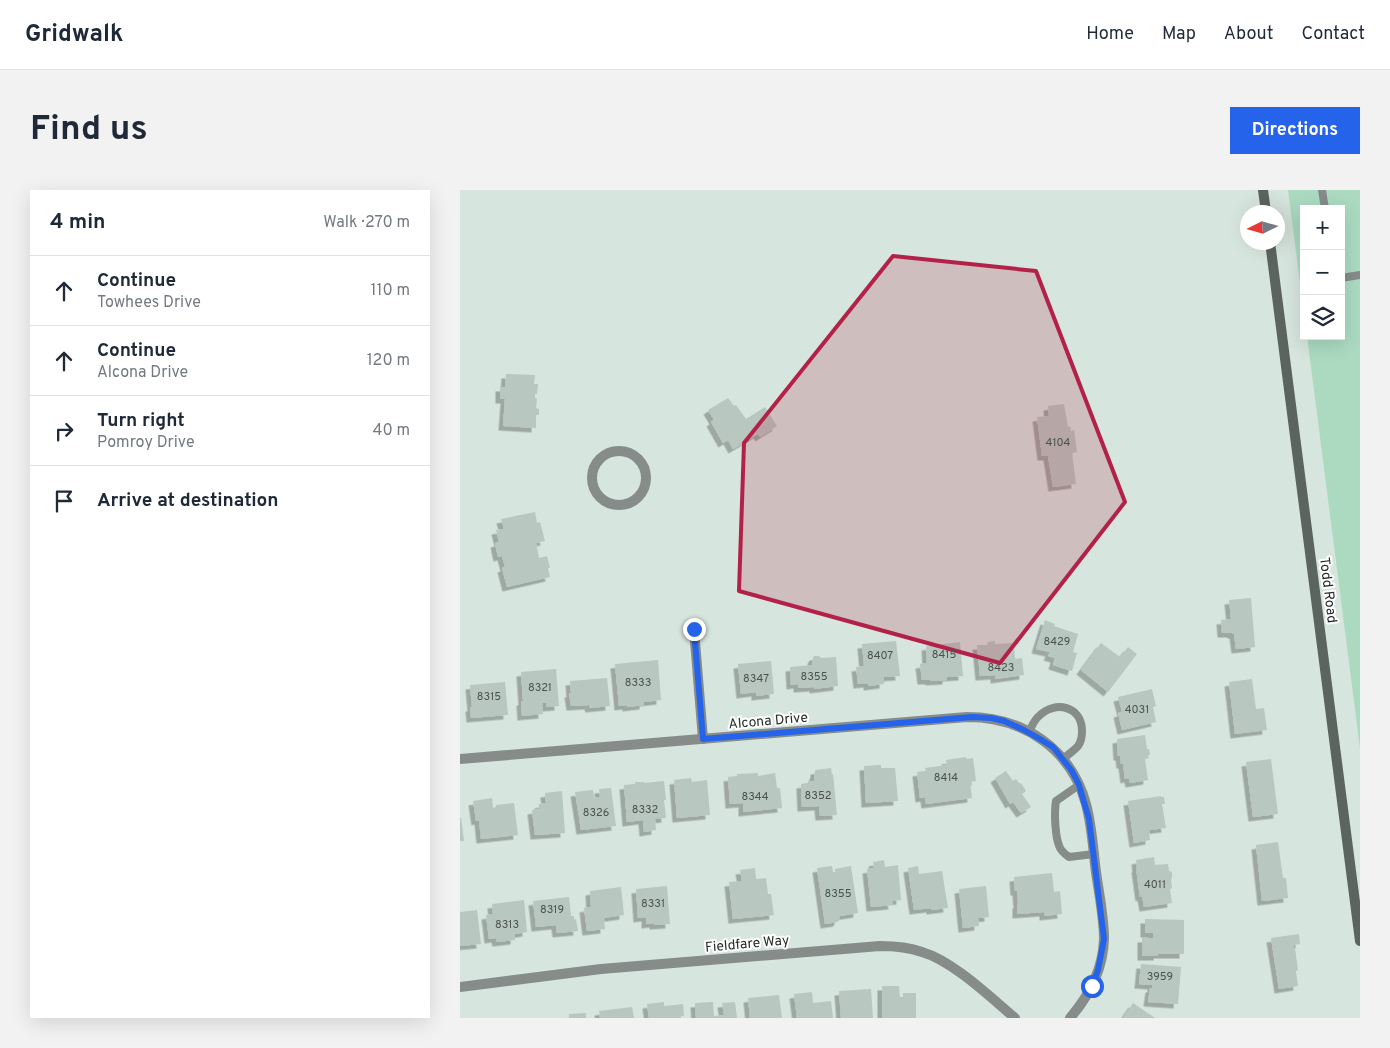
<!DOCTYPE html>
<meta charset="utf-8">
<style>
:root{--surface:#fff;--page:#f2f2f3;--text:#1f2937;--muted:#747a83;--line:#e0e1e3;--accent:#2563eb}
body{margin:0;font-family:Overpass,sans-serif;background:var(--page);color:var(--text)}
.controls{position:absolute;right:15px;top:15px;display:grid;overflow:hidden;border-radius:0px;box-shadow:0 5px 20px #0002}
.controls button{width:45px;height:45px;display:grid;place-items:center;padding:0;border:0;border-bottom:1px solid var(--line);background:var(--surface);color:var(--text);font:25px sans-serif}
.compass{position:absolute;left:780px;top:15px;width:45px;height:45px;border-radius:50%;background:var(--surface);box-shadow:0 5px 20px #0002;rotate:265deg}
.stop{position:absolute;width:15px;height:15px;margin:-11px;border:4px solid #2563eb;border-radius:50%;background:#fff}
.stop.end{background:#2563eb;border-color:#fff;box-shadow:0 1px 5px #0008}
.list{margin:0;padding:0;list-style:none}
h2{display:flex;justify-content:space-between;align-items:center;height:65px;margin:0;padding:0 20px;font-size:21px}
h2 small{font-size:16px;font-weight:400;color:var(--muted)}
.list li{display:grid;grid-template-columns:32px 1fr auto;gap:15px;align-items:center;box-sizing:border-box;height:70px;padding:0 20px;border-top:1px solid var(--line)}
.list b{display:block;font-size:19px;white-space:nowrap}
.list p{margin:0;font-size:16px;white-space:nowrap;color:var(--muted)}
.list em{font-size:16px;font-style:normal;color:var(--muted)}
.icon{flex:none;width:28px;height:28px;fill:none;stroke:currentColor;stroke-width:2;stroke-linecap:round;stroke-linejoin:round}
.map{position:relative;flex:none;width:900px;height:828px;overflow:hidden;border-radius:0px}
header{display:flex;align-items:center;gap:30px;box-sizing:border-box;height:70px;padding:0 25px;background:var(--surface);border-bottom:1px solid var(--line)}
header strong{font-size:24px}
nav{display:flex;gap:28px;margin-inline-start:auto;font-size:18px}
.intro{display:flex;align-items:center;justify-content:space-between;box-sizing:border-box;height:120px;padding:0 30px}
h1{margin:0;font-size:35px}
.button{padding:12px 22px;border-radius:0px;background:var(--accent);color:#fff;font-size:18px;font-weight:700}
main{display:flex;gap:30px;padding:0 30px}
aside{flex:1;background:var(--surface);border-radius:0px;box-shadow:0 5px 20px #0002}
.map>svg:first-child{display:block}
.green{fill:#abdac1}
.building{fill:#b8c7bf;filter:url(#shadow)}
.lines{fill:none;stroke-linecap:round;stroke-linejoin:round}
.lane{stroke:#868c89;stroke-width:8}
.street{stroke:#868c89;stroke-width:10}
.secondary{stroke:#5c6460;stroke-width:10}
.route{stroke:#2563eb;stroke-width:6}
.marked{fill:#b32148;fill-opacity:0.2;stroke:#b32148;stroke-width:4;stroke-linejoin:round}
.labels{text-anchor:middle;stroke-width:4;stroke-linejoin:round;paint-order:stroke}
.number-label{font-size:11px;fill:#4a524e}
.street-label{font-size:14px;fill:#252b28;stroke:#fff}
</style>
<header>
<strong>Gridwalk</strong>
<nav><a>Home</a><a>Map</a><a>About</a><a>Contact</a></nav>
</header>
<div class="intro"><h1>Find us</h1><a class="button">Directions</a></div>
<main>
<aside>
<h2>4 min<small>Walk · 270 m</small></h2>
<ul class="list">
<li><svg class="icon" aria-label="ahead" viewBox="0 0 24 24"><path d="M12 20V5M6 11l6-6 6 6"/></svg><div><b>Continue</b><p>Towhees Drive</p></div><em>110 m</em></li>
<li><svg class="icon" aria-label="ahead" viewBox="0 0 24 24"><path d="M12 20V5M6 11l6-6 6 6"/></svg><div><b>Continue</b><p>Alcona Drive</p></div><em>120 m</em></li>
<li><svg class="icon" aria-label="right" viewBox="0 0 24 24"><path d="M7 20v-9h11M14 6l5 5-5 5"/></svg><div><b>Turn right</b><p>Pomroy Drive</p></div><em>40 m</em></li>
<li><svg class="icon" aria-label="arrive" viewBox="0 0 24 24"><path d="M6 21V4h12l-3 4 3 4H6"/></svg><div><b>Arrive at destination</b></div></li>
</ul>
</aside>
<div class="map">
<svg width="900" height="828" viewBox="0 0 900 828">
<defs>
<filter id="shadow"><feDropShadow dx="-4.5" dy="4.5" stdDeviation="0" flood-color="#0004"/></filter>
</defs>
<rect width="100%" height="100%" fill="#d6e5dd"/>
<!-- green -->
<polygon class="green" points="828,0 900,0 900,558 847,146 881,146 881,19 844,19 844,124"/>
<!-- building -->
<g class="building">
<polygon points="46,184 75,185 74,194 78,194 77,204 75,204 75,208 77,209 76,218 79,219 79,225 76,225 76,238 43,236 45,209 40,209 40,197 45,197"/>
<polygon points="268,208 274,216 276,215 286,229 305,217 317,236 300,247 298,244 273,259 268,250 263,253 251,232 254,230 248,220"/>
<polygon points="604,214 608,237 610,236 611,241 614,240 617,262 612,263 616,294 593,297 588,266 582,266 577,227 589,226 588,216"/>
<polygon points="75,322 77,333 80,332 85,351 76,353 79,368 87,366 90,378 88,378 90,387 47,397 42,378 45,377 42,366 38,367 35,353 39,352 36,340 44,339 41,329"/>
<polygon points="791,408 795,457 776,459 774,444 772,444 772,443 762,443 761,430 771,429 769,410"/>
<polygon points="585,430 595,434 594,436 618,444 613,462 617,463 612,481 593,475 595,468 588,466 590,462 576,459"/>
<polygon points="436,451 440,486 424,487 424,494 408,496 408,493 398,494 396,477 404,476 402,454"/>
<polygon points="535,451 535,454 554,453 555,469 562,468 564,485 535,489 535,485 520,486 517,455 527,455 528,452"/>
<polygon points="500,452 503,486 487,487 487,490 470,491 470,490 462,490 460,474 467,473 466,456"/>
<polygon points="641,453 660,467 668,457 677,464 648,502 621,480"/>
<polygon points="354,466 359,466 361,468 376,467 378,496 354,499 354,497 338,498 338,494 331,495 330,477 352,475 352,470"/>
<polygon points="198,470 201,510 184,512 184,515 167,517 167,515 159,516 155,474"/>
<polygon points="311,471 314,504 296,506 296,502 281,504 278,474"/>
<polygon points="96,479 99,516 86,517 86,513 82,513 83,524 62,526 61,511 63,511 61,482"/>
<polygon points="147,488 150,516 130,518 129,515 111,516 109,503 111,503 110,491"/>
<polygon points="792,489 796,519 804,518 807,540 775,544 769,492"/>
<polygon points="45,492 48,525 11,528 10,517 12,517 10,495"/>
<polygon points="692,499 696,516 693,517 696,532 662,540 658,523 662,522 658,507"/>
<polygon points="685,545 687,559 689,559 690,564 688,566 689,568 685,569 688,590 670,593 669,588 665,589 663,574 661,574 660,566 658,566 657,549"/>
<polygon points="506,567 506,569 513,568 516,591 510,592 512,608 466,614 465,607 460,608 457,582 466,581 465,578 487,575 486,570"/>
<polygon points="811,569 818,624 793,627 786,572"/>
<polygon points="421,575 421,578 435,578 438,611 406,613 404,576"/>
<polygon points="371,578 372,584 373,584 377,625 360,626 359,616 342,617 341,594 348,593 348,591 354,591 354,584 355,584 355,580"/>
<polygon points="546,581 553,591 556,589 560,594 561,593 566,601 562,604 571,617 561,623 553,612 550,614 535,588"/>
<polygon points="298,583 298,586 315,583 317,598 320,598 322,618 283,622 283,613 270,614 268,587 277,586 277,584"/>
<polygon points="231,588 232,592 247,590 250,625 217,628 214,590"/>
<polygon points="204,591 206,610 204,610 206,628 195,629 196,640 184,642 183,630 167,632 164,595 175,594 175,592 184,592 184,593"/>
<polygon points="151,598 156,636 121,640 115,602 133,600 134,608 140,607 139,599"/>
<polygon points="102,601 105,643 75,645 72,620 79,619 79,614 86,613 85,603"/>
<polygon points="701,606 701,607 704,607 705,614 702,614 706,638 689,640 690,650 674,653 668,611"/>
<polygon points="32,608 33,618 36,617 36,615 54,613 58,645 21,649 19,630 16,631 13,611"/>
<polygon points="0,628 1,628 4,651 0,651"/>
<polygon points="818,652 823,688 826,688 828,708 802,711 796,655"/>
<polygon points="694,667 695,675 708,674 709,681 712,682 712,687 711,690 712,698 710,699 712,713 684,717 682,706 680,707 676,678 677,678 676,670"/>
<polygon points="424,670 425,677 438,675 441,710 432,711 433,715 411,717 407,679 414,678 413,672"/>
<polygon points="372,676 373,682 375,682 375,679 391,676 398,723 380,726 378,732 365,734 357,678"/>
<polygon points="458,676 459,684 482,681 488,718 471,720 471,718 454,720 448,678"/>
<polygon points="295,678 296,689 306,688 308,704 311,704 314,725 273,729 269,692 282,691 280,680"/>
<polygon points="592,683 594,702 600,701 602,724 584,726 584,722 557,724 557,714 558,714 557,701 555,701 554,687"/>
<polygon points="207,696 210,734 194,735 194,733 186,734 186,727 178,728 176,699"/>
<polygon points="526,696 529,727 518,728 519,736 503,738 499,699"/>
<polygon points="161,697 164,725 144,728 145,739 127,741 124,718 131,717 130,701"/>
<polygon points="109,707 111,726 114,726 114,730 116,729 118,741 97,743 96,735 76,737 73,711"/>
<polygon points="64,710 67,742 55,744 55,750 37,752 36,748 29,749 26,725 33,724 32,714"/>
<polygon points="17,720 21,754 0,756 0,722"/>
<polygon points="685,729 724,730 724,764 698,764 698,766 682,766 682,748 693,748 693,743 685,743"/>
<polygon points="839,744 840,754 833,755 834,758 835,758 838,780 836,781 838,796 819,799 811,748"/>
<polygon points="681,774 721,777 718,814 688,812 690,798 692,798 692,795 679,794"/>
<polygon points="422,796 439,796 440,808 443,808 443,803 456,803 456,828 422,828"/>
<polygon points="411,799 413,828 381,828 379,801"/>
<polygon points="352,802 353,813 371,811 373,828 337,828 334,804"/>
<polygon points="319,805 322,828 290,828 288,808"/>
<polygon points="204,812 204,816 223,814 224,826 221,826 221,828 189,828 187,814"/>
<polygon points="253,812 254,826 264,825 262,813 275,812 277,828 236,828 235,813"/>
<polygon points="673,813 695,828 663,828"/>
<polygon points="172,817 174,828 140,828 139,821"/>
<polygon points="126,823 126,828 109,828 109,824"/>
</g>
<g class="lines">
<!-- lane -->
<g class="lane">
<polyline points="862,0 865,19"/>
<polyline points="881,88 900,85"/>
<path d="M569 542C572 536 574 530 579 526 595 510 622 516 622 541 622 546 621 552 618 556 614 561 607 565 603 569"/>
<path d="M619 595 596 611C594 622 595 648 600 658 602 662 605 664 609 667L634 664"/>
</g>
<!-- street -->
<g class="street">
<circle cx="159" cy="288" r="27"/>
<polyline points="234,439 243,549"/>
<path d="M0 569 507 527C564 527 611 559 626 614 632 636 633 659 636 682 639 704 644 727 644 749 643 779 629 806 610 828"/>
<path d="M0 797 141 779 420 756C434 756 448 757 462 762 493 771 530 807 555 828"/>
</g>
<!-- secondary -->
<g class="secondary">
<polyline points="803,0 806,22"/>
<polyline points="810,52 900,751"/>
</g>
</g>
<g class="lines">
<!-- route -->
<polyline class="route" points="234,439 243,549 512,527 531,528 544,531 564,540 580,549 593,557 612,581 619,595 629,629 644,749 638,780 632,796"/>
</g>
<!-- marked area -->
<path class="marked" d="M433 66 576 81 665 312 540 473 279 401 284 253Z"/>
<g class="labels">
<!-- number labels -->
<g class="number-label">
<text x="598" y="256">4104</text>
<text x="597" y="455">8429</text>
<text x="484" y="468">8415</text>
<text x="420" y="469">8407</text>
<text x="541" y="481">8423</text>
<text x="354" y="490">8355</text>
<text x="296" y="492">8347</text>
<text x="178" y="496">8333</text>
<text x="80" y="501">8321</text>
<text x="29" y="510">8315</text>
<text x="677" y="523">4031</text>
<text x="486" y="591">8414</text>
<text x="358" y="609">8352</text>
<text x="295" y="610">8344</text>
<text x="185" y="623">8332</text>
<text x="136" y="626">8326</text>
<text x="695" y="698">4011</text>
<text x="378" y="707">8355</text>
<text x="193" y="717">8331</text>
<text x="92" y="723">8319</text>
<text x="47" y="738">8313</text>
<text x="700" y="790">3959</text>
</g>
<!-- street labels -->
<g class="street-label">
<text transform="translate(869 400) rotate(83)" y="5">Todd Road</text>
<text transform="translate(308 530) rotate(-5)" y="5">Alcona Drive</text>
<text transform="translate(287 753) rotate(-5)" y="5">Fieldfare Way</text>
</g>
</g>
</svg>
<div class="controls">
<button>+</button>
<button>−</button>
<button><svg class="icon" aria-label="layers" viewBox="0 0 24 24"><path d="M12 4l9 5-9 5-9-5zM3 14l9 5 9-5"/></svg></button>
</div>
<svg class="compass" viewBox="-18 -18 36 36"><path d="M0-13l5 13h-10z" fill="#e53935"/><path d="M0 13l5-13h-10z" fill="#747a83"/></svg>
<div class="stop" style="left:632px;top:796px"></div>
<div class="stop end" style="left:234px;top:439px"></div>
</div>
</main>
